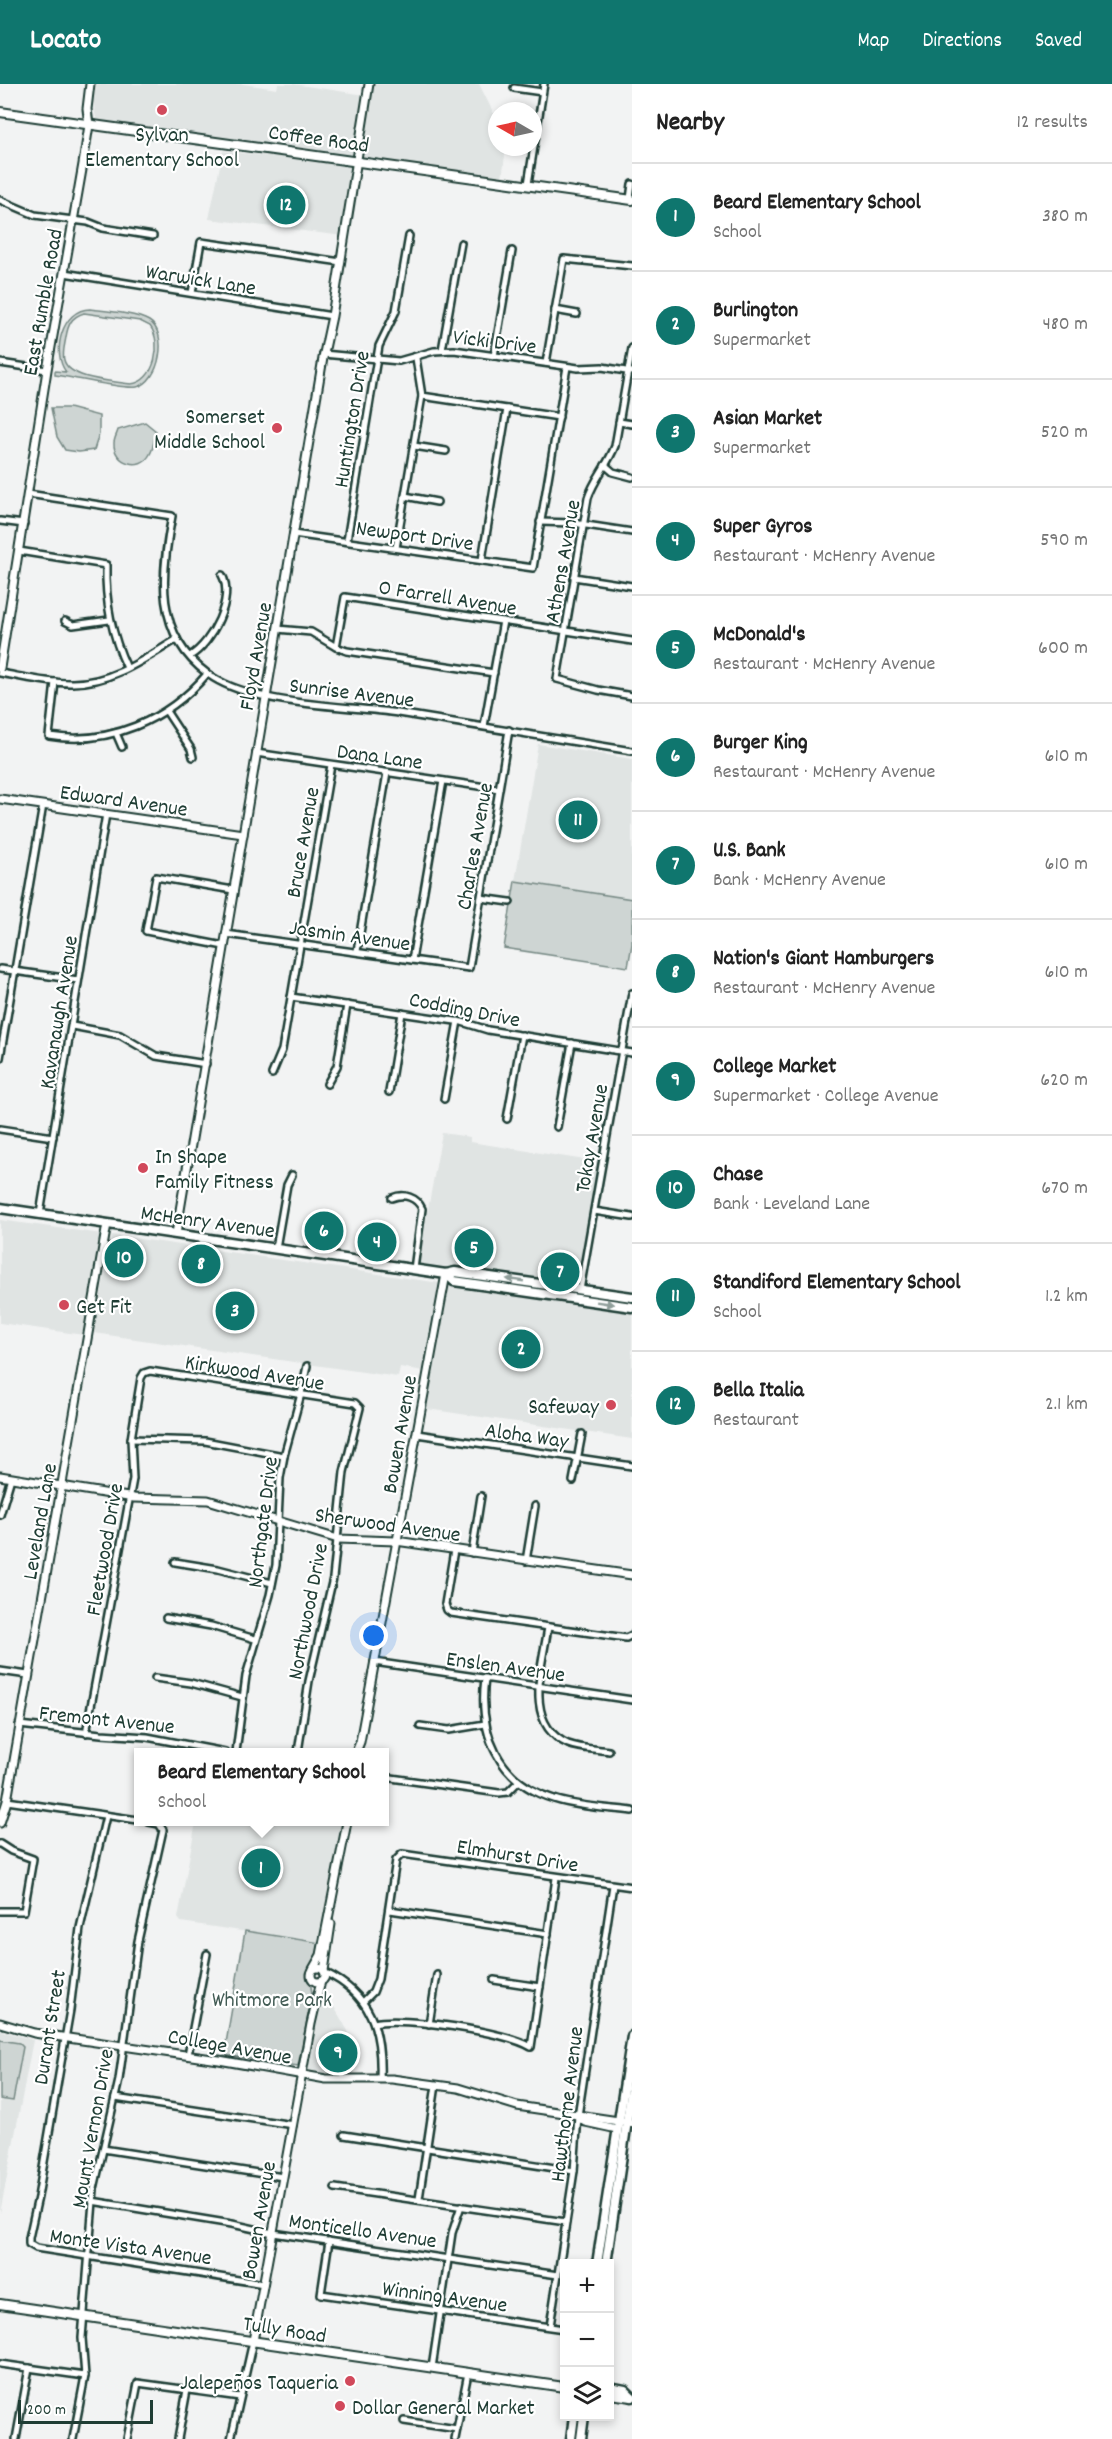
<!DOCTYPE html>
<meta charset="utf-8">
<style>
:root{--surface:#fff;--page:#f2f2f2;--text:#222;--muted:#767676;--line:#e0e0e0;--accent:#0f766e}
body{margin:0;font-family:Dekko,sans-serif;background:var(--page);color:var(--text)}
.controls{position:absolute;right:18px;bottom:18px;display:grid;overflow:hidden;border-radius:0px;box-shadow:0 3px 9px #0003}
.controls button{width:54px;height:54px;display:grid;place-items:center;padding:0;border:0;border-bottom:2px solid var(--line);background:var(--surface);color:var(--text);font:30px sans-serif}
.compass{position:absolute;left:488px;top:18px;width:54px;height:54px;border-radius:50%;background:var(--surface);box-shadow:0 3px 9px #0003;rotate:279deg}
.scale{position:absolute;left:18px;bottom:15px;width:135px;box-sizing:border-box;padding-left:6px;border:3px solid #1f3d34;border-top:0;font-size:16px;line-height:21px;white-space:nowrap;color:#1f3d34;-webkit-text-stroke:4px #fff;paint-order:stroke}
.you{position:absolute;left:374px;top:1552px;width:21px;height:21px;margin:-15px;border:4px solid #fff;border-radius:50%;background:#1a73e8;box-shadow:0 0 0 9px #1a73e833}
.badge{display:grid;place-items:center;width:39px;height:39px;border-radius:50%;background:var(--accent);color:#fff;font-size:20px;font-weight:700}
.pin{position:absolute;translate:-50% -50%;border:3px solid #fff;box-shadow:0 2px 6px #0006}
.popup{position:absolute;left:134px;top:1664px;width:255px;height:78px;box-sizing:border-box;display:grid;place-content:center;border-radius:0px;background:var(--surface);filter:drop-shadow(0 2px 4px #0005);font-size:20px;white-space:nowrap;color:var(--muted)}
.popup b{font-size:22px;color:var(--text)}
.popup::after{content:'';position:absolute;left:50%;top:100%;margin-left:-12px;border:12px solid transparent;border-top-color:var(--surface)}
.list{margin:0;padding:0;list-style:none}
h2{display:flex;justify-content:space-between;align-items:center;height:78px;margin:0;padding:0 24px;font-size:26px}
h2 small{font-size:20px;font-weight:400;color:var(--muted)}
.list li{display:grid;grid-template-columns:39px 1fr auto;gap:18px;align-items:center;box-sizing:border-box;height:108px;padding:0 24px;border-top:2px solid var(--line)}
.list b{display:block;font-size:22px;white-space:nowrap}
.list p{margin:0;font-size:20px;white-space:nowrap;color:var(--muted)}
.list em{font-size:20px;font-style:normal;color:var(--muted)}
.icon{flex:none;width:33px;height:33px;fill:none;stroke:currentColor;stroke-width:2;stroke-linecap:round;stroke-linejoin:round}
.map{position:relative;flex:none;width:632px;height:2355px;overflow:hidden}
header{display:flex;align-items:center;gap:36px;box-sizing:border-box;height:84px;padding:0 30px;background:var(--accent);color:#fff}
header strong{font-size:28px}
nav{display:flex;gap:33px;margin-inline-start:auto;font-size:21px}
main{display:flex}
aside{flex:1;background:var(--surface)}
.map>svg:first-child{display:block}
.built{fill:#e0e4e3}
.green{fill:#ced5d3;stroke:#768984;stroke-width:1.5;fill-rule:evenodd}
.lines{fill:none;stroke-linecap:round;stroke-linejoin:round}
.minor-casing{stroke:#1f3d34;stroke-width:10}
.tertiary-casing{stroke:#1f3d34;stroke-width:11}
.secondary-casing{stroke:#1f3d34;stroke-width:12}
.primary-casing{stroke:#1f3d34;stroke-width:13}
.minor{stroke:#fff;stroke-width:5}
.tertiary{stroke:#fff;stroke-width:7}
.secondary{stroke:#fff;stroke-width:8}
.primary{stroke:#fff;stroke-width:8}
.oneway{fill:#8f9e9a}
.poi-dot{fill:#d1495b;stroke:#fff;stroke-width:2}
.labels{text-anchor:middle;stroke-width:4.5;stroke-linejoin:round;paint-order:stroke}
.poi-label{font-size:22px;fill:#1f3d34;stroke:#fff;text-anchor:end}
.street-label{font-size:22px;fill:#1f3d34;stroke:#fff}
.park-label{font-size:22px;fill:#425b54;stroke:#fff}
</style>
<header>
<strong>Locato</strong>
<nav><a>Map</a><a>Directions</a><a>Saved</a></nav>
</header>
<main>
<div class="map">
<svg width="632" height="2355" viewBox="0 0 632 2355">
<rect width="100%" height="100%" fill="#f2f3f3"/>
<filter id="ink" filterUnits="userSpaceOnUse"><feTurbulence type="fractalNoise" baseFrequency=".0167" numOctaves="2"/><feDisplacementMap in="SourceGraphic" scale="12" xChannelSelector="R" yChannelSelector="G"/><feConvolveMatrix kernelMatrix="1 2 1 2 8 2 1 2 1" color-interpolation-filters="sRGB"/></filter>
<g filter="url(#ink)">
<!-- built -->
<g class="built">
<polygon points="96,0 243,0 277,5 278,0 293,0 365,11 354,73 96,36 93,16"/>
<polygon points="371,0 479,0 497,36 497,63 506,63 502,95 360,75"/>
<polygon points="223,67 354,81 343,152 209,135"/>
<polygon points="538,660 632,675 632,814 515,797"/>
<polygon points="442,1049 470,1053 470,1058 598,1078 578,1201 418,1179"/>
<polygon points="0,1136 102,1150 84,1251 0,1239"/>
<polygon points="112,1151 440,1199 424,1287 400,1283 398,1293 94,1249"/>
<polygon points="449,1199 632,1229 632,1355 427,1325"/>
<polygon points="196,1738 343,1738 322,1859 181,1838 178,1834"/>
<polygon points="318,1917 333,1921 356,1961 355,1989 305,1989"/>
<polygon points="0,1946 33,1956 0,2129"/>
</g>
<!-- green -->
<g class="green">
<path d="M90 225C106 227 136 229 149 237 169 249 160 298 137 303 124 306 72 293 55 291V287L66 288C51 268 62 225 90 225ZM84 229 140 237 150 242C163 259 155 298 131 300 114 297 69 296 64 276 62 269 65 260 66 253 68 241 71 233 84 229Z"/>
<polygon points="51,324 69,324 99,332 99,350 94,366 79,368 65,366 57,353"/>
<path d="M145 338 156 347C154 354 154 364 150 370 141 388 113 379 114 359 114 355 117 350 118 346Z"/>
<polygon points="515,797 632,815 632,860 628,883 504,864"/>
<polygon points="245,1847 321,1859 319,1867 309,1888 312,1910 298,1982 224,1971"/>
<polygon points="0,1956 19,1959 23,1963 13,2017 0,2015"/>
</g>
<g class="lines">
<!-- minor casing -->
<g class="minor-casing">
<g id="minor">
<polyline points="514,4 542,8"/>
<polyline points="528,100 544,0"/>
<polyline points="630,115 632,100"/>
<polyline points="0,116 35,131 88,138 103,144 153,152"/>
<polyline points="64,189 332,232"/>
<polyline points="192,209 201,158 341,178"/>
<polyline points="555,226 577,230"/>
<path d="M632 264 615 362C608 381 594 395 588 414L557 595 598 606 632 612"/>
<polyline points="442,266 461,159"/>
<polyline points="323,270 399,277 434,267 454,266 578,284 602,283 632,288"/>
<polyline points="494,272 512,167"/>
<polyline points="0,279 47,286"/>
<polyline points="546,279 564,175 632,182"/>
<polyline points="422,312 559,333"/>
<polyline points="619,338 632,340"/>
<polyline points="414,362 446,367"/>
<polyline points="605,381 613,388 632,393"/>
<path d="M28 410 172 432C161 489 154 551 208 590 251 622 344 621 398 629 476 641 554 654 632 667"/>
<polyline points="405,412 437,418"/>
<polyline points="0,437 24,440"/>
<polyline points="540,438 573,439 632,448"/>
<polyline points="293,450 533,484 567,283"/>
<polyline points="347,456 379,262 396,227 409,152"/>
<polyline points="396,464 422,312 416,274"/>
<path d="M19 467 106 481C105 518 111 550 127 584"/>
<polyline points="482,476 507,325"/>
<polyline points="574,493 632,502"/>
<polyline points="65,537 73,541 109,536"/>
<polyline points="277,545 311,548 336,563 347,567 494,589"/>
<polyline points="336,563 345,513 632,557"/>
<path d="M190 572C212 559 235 514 222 491"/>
<path d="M0 589C23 593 47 599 70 599 110 600 145 575 177 555"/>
<path d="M55 598 49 652C109 662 168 636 207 590"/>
<polyline points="166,627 191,665 193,673"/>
<polyline points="484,642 503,537"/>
<polyline points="116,649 122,663"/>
<polyline points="256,669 499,705"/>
<polyline points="481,814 510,818"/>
<polyline points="226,850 469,884 509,646"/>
<polyline points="224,862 146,847 156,793 233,806"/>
<polyline points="357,867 387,689"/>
<polyline points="412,876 443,697"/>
<polyline points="0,885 78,896"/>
<polyline points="291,913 462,938 488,946 632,969"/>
<polyline points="72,942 120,951 156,972 206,980"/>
<polyline points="0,974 43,721"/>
<polyline points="272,990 282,966 331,681"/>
<polyline points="327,1000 337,982 347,921"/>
<polyline points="389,1008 402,929"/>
<polyline points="444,1015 458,937"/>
<polyline points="507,1035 522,951"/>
<polyline points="557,1043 572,959"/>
<polyline points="0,1045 53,1053"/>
<path d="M392 1114C404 1109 417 1113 422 1125L414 1185"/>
<polyline points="594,1127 632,1133"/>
<polyline points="40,1130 106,730"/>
<polyline points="276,1164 287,1101 292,1091"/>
<polyline points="580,1206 632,909"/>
<polyline points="417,1350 632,1382"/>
<polyline points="131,1355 205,1357 284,1372"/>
<polyline points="573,1397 582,1350"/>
<polyline points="0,1431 11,1394"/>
<polyline points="454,1466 445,1520 447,1526 451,1529 626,1554 632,1551"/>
<polyline points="472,1469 481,1412"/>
<polyline points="526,1477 535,1422"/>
<polyline points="175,1478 218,1485 272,1499"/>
<polyline points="166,1534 211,1542 255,1555"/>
<path d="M548 1543C543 1580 522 1640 568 1660 581 1665 596 1665 609 1667"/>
<polyline points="374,1578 632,1616"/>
<polyline points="0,1587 28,1591"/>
<polyline points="155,1594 191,1599 242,1613"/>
<path d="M485 1594C478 1649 498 1698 554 1715 579 1723 607 1724 632 1727"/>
<polyline points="19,1641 101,1650 147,1653 225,1668"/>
<polyline points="420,1642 449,1646 485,1640"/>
<polyline points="86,1649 133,1395 131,1355 141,1294 144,1289 150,1287 355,1319 360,1324 344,1388 333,1494 309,1597 298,1668"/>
<polyline points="236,1668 246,1592 270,1511 276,1481 280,1394 284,1372 301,1310 307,1282"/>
<polyline points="384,1693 499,1709 508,1708 519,1697"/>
<polyline points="7,1717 138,1736"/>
<polyline points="106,1732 80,1844 70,1926 38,2113 29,2154 29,2160 36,2164 264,2200"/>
<polyline points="0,1760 11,1767 33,1775 24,1827 0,1827"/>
<polyline points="390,1826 548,1850"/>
<path d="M324 1888C371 1910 382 1946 380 1995"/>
<polyline points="494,1896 540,1903"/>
<polyline points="363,1918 373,1908 378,1895 396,1776 402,1770 632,1803"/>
<path d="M374 1939C402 1932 508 1948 531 1963L556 1794"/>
<polyline points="429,1940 437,1891"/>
<polyline points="188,1971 207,1870"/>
<polyline points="115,2014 293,2041"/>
<polyline points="344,2051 574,2087"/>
<polyline points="103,2065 283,2093"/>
<polyline points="335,2104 566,2138"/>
<polyline points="419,2115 436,2001"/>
<polyline points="92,2117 232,2140 273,2149 558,2191"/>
<polyline points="329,2157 321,2210 564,2245"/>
<polyline points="550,2242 574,2087 578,2032 613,1801"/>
<polyline points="0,2280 85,2292"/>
<polyline points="432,2284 452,2149 461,2122"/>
<polyline points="404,2337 457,2345"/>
<polyline points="16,2355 29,2284"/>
<polyline points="73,2355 85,2292 82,2254 94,2105 119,1996 138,1857 163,1746 159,1740 149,1738"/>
<polyline points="127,2355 138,2299 240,2313"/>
<polyline points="178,2355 187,2306"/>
<polyline points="231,2355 253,2257"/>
<polyline points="455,2355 468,2289"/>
</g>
</g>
<!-- tertiary casing -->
<g class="tertiary-casing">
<g id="tertiary">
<polyline points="0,584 47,286 83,80 89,41 87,25 90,0"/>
<polyline points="0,715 243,750"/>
<polyline points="176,1150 323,274 332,232 369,0"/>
<polyline points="0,1392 134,1414 208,1416 338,1455 396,1457 632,1491"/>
<polyline points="356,1668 360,1658 446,1190"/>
<polyline points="0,1739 7,1717 107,1140"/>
<circle cx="318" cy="1891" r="7"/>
<polyline points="313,1885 321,1871 347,1738"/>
<polyline points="324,1887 331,1840"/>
<polyline points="0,1939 34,1949 219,1976 326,1995 392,1995 458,2004 517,2022 632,2039"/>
<polyline points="578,2032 585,2038 617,2045"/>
<polyline points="253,2257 311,1940 321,1897"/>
</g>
</g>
<!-- secondary casing -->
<g class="secondary-casing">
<g id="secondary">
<polyline points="0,28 632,116"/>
<polyline points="0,2220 564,2303"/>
<polyline points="610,2310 632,2313"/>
</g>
</g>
<!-- primary casing -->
<g class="primary-casing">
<g id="primary">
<polyline points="0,1124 446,1190 455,1188 632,1213"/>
<polyline points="446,1190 454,1197 632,1223"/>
<polyline points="597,2180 632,1952"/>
<polyline points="606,2180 632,2003"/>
<polyline points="610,2303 625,2306 632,2313"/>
<polyline points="571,2355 574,2332"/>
<polyline points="581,2355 584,2332"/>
</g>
</g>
<!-- minor -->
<use href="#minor" class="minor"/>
<!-- tertiary -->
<use href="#tertiary" class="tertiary"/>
<!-- secondary -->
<use href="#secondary" class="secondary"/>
<!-- primary -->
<use href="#primary" class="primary"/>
</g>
<!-- one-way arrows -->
<defs><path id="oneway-solid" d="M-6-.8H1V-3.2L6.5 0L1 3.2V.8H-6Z" transform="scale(1.5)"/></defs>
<g class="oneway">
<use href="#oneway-solid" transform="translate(515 1196) rotate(-172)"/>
<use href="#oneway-solid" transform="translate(605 1219) rotate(9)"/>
</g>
</g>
<!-- markers -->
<g class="poi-dot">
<circle cx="162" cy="26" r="6"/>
<circle cx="277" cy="344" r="6"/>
<circle cx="143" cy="1084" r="6"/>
<circle cx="64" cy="1221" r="6"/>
<circle cx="611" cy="1321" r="6"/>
<circle cx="350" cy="2297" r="6"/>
<circle cx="340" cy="2322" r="6"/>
</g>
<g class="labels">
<!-- poi labels -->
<g class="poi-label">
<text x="162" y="57" text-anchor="middle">Sylvan<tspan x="162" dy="25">Elementary School</tspan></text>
<text x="265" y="339">Somerset<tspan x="265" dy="25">Middle School</tspan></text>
<text x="155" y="1079" text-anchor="start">In Shape<tspan x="155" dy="25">Family Fitness</tspan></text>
<text x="76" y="1229" text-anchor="start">Get Fit</text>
<text x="599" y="1329">Safeway</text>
<text x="338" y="2305">Jalepeños Taqueria</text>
<text x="352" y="2330" text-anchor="start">Dollar General Market</text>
</g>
<!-- street labels -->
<g class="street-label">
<text transform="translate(319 53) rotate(8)" y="8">Coffee Road</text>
<text transform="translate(201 194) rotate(9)" y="8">Warwick Lane</text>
<text transform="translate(41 218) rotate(-80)" y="8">East Rumble Road</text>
<text transform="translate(495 256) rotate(7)" y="8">Vicki Drive</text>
<text transform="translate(350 335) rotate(-81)" y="8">Huntington Drive</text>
<text transform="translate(415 450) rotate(8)" y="8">Newport Drive</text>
<text transform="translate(561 477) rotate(-80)" y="8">Athens Avenue</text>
<text transform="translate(448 512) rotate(9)" y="8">O Farrell Avenue</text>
<text transform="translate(254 572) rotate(-80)" y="8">Floyd Avenue</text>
<text transform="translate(352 607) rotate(7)" y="8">Sunrise Avenue</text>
<text transform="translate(380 671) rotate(8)" y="8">Dana Lane</text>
<text transform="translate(124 715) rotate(8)" y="8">Edward Avenue</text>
<text transform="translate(301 758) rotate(-80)" y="8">Bruce Avenue</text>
<text transform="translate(473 762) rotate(-80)" y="8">Charles Avenue</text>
<text transform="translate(350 850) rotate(8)" y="8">Jasmin Avenue</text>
<text transform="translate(465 924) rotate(11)" y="8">Codding Drive</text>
<text transform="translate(57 928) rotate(-81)" y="8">Kavanaugh Avenue</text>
<text transform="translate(590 1054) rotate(-80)" y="8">Tokay Avenue</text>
<text transform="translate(208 1136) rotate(8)" y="8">McHenry Avenue</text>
<text transform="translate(255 1287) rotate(9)" y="8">Kirkwood Avenue</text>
<text transform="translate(398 1350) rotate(-80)" y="8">Bowen Avenue</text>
<text transform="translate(527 1350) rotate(8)" y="8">Aloha Way</text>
<text transform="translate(38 1437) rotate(-80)" y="8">Leveland Lane</text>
<text transform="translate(261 1438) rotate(-83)" y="8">Northgate Drive</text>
<text transform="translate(388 1439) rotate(8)" y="8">Sherwood Avenue</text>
<text transform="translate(103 1465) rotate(-80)" y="8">Fleetwood Drive</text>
<text transform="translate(306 1527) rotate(-79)" y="8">Northwood Drive</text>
<text transform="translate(506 1581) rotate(8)" y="8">Enslen Avenue</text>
<text transform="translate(107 1634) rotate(6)" y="8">Fremont Avenue</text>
<text transform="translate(518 1770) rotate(9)" y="8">Elmhurst Drive</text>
<text transform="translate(48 1943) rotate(-81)" y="8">Durant Street</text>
<text transform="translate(230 1961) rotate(10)" y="8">College Avenue</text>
<text transform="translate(565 2020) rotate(-83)" y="8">Hawthorne Avenue</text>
<text transform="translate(91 2044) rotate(-80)" y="8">Mount Vernon Drive</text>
<text transform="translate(257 2136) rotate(-80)" y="8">Bowen Avenue</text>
<text transform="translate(363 2145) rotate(8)" y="8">Monticello Avenue</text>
<text transform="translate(131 2161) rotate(8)" y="8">Monte Vista Avenue</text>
<text transform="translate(445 2211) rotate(8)" y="8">Winning Avenue</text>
<text transform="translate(285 2244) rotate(9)" y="8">Tully Road</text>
</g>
<!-- park labels -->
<g class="park-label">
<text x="272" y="1922">Whitmore Park</text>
</g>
</g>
</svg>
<div class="controls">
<button>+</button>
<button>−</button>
<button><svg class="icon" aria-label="layers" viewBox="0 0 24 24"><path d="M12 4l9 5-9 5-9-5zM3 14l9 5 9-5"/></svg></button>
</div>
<svg class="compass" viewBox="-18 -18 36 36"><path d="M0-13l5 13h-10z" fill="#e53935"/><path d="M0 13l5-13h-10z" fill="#767676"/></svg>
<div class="scale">200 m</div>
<div class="you"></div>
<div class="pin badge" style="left:261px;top:1784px">1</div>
<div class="popup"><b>Beard Elementary School</b>School</div>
<div class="pin badge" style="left:521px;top:1265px">2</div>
<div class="pin badge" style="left:235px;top:1227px">3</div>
<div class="pin badge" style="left:377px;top:1158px">4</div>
<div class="pin badge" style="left:474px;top:1164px">5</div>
<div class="pin badge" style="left:324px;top:1147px">6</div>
<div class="pin badge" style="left:560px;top:1188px">7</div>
<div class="pin badge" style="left:201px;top:1180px">8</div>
<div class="pin badge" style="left:338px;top:1969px">9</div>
<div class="pin badge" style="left:124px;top:1174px">10</div>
<div class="pin badge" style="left:578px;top:736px">11</div>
<div class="pin badge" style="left:286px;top:121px">12</div>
</div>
<aside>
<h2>Nearby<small>12 results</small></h2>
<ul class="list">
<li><span class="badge">1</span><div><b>Beard Elementary School</b><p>School</p></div><em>380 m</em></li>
<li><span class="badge">2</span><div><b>Burlington</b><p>Supermarket</p></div><em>480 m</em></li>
<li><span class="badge">3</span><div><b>Asian Market</b><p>Supermarket</p></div><em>520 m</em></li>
<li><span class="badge">4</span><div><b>Super Gyros</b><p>Restaurant · McHenry Avenue</p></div><em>590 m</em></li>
<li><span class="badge">5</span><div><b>McDonald's</b><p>Restaurant · McHenry Avenue</p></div><em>600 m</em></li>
<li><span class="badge">6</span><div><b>Burger King</b><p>Restaurant · McHenry Avenue</p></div><em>610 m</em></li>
<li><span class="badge">7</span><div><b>U.S. Bank</b><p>Bank · McHenry Avenue</p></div><em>610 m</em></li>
<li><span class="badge">8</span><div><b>Nation's Giant Hamburgers</b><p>Restaurant · McHenry Avenue</p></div><em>610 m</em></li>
<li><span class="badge">9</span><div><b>College Market</b><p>Supermarket · College Avenue</p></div><em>620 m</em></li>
<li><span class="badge">10</span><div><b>Chase</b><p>Bank · Leveland Lane</p></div><em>670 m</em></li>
<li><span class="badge">11</span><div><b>Standiford Elementary School</b><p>School</p></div><em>1.2 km</em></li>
<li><span class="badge">12</span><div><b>Bella Italia</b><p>Restaurant</p></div><em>2.1 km</em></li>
</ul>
</aside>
</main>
